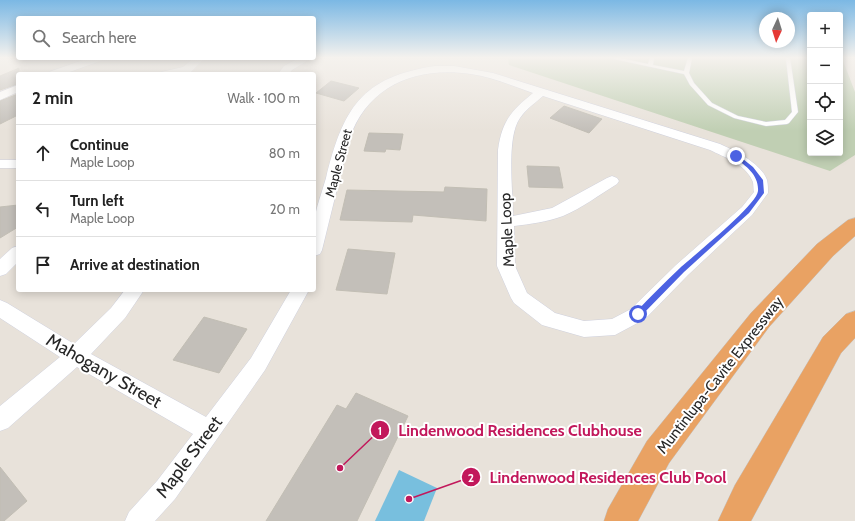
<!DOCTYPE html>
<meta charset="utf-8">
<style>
:root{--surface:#fff;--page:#f6f6f6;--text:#222;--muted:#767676;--line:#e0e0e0}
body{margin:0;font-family:Cabin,sans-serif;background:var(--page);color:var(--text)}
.controls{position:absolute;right:12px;top:12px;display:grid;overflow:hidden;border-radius:4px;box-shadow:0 2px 10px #0003}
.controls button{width:36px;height:36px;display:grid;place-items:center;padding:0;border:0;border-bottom:1px solid var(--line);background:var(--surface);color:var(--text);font:20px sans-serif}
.compass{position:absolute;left:759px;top:12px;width:36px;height:36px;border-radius:50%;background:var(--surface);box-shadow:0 2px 10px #0003;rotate:184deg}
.stop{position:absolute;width:12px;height:12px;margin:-9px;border:3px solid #4c62e2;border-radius:50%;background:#fff}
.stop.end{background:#4c62e2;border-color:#fff;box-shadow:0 1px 4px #0008}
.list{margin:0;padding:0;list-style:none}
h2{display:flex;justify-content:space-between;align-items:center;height:52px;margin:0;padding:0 16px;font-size:17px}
h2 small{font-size:13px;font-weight:400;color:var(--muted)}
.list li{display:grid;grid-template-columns:26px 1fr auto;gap:12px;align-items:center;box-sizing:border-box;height:56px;padding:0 16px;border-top:1px solid var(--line)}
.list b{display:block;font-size:15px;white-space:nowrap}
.list p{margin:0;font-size:13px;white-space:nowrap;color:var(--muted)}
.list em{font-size:13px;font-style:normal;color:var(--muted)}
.icon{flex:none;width:22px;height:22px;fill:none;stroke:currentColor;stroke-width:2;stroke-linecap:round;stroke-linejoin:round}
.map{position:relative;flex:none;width:855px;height:521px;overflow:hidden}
.search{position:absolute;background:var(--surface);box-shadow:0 2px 10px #0003;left:16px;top:16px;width:300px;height:44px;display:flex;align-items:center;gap:10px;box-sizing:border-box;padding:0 14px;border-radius:4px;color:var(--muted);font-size:15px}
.panel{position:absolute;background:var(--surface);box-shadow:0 2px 10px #0003;left:16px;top:72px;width:300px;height:220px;border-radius:4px}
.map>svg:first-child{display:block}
.cemetery{fill:#c0cfb3}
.water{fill:#78bfde}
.building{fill:#c3bfb9;stroke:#c2beb4}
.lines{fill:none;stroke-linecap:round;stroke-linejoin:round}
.service-casing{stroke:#cfd1de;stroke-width:1}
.minor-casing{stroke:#cfd1de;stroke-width:1}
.motorway-casing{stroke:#c3c3c3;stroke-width:1}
.service{fill:#fff;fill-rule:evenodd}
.minor{fill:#fff;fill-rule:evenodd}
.motorway{fill:#e9a263;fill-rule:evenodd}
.route{fill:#4c62e2}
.labels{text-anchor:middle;stroke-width:4;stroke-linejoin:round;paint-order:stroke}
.far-street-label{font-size:13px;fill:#272727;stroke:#fff}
.street-label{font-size:15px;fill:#272727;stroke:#fff}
.near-street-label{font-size:18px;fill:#272727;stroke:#fff}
.leader{fill:none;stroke:#c2185b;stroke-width:1.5}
.callout-dot{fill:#c2185b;stroke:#fff;stroke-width:1.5}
.mark-label{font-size:12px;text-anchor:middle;font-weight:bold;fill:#fff}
.callout-label{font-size:16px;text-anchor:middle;font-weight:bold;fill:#c2185b;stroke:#fff;stroke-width:4;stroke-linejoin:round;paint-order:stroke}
</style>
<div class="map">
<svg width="855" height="521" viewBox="0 0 855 521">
<rect width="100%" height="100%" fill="#e8e2da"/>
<!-- cemetery -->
<polygon class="cemetery" points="508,58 810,58 810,153 840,153 840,58 842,58 855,92 855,155 830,171 509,65"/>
<!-- water -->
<polygon class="water" points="399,470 437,488 424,521 375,521"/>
<!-- building -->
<g class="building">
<polygon points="19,68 18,84 0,90 0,76"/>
<polygon points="331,81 359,88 344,101 316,93"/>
<polygon points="18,94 18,115 0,124 0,101"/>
<polygon points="564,106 602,119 589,133 550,118"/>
<polygon points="369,133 403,134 400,150 386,149 385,152 364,151"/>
<polygon points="527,166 559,167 563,188 529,187"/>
<polygon points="445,187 487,189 486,221 413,215 412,222 340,220 347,190 444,192"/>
<polygon points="18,205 18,227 0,238 0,207"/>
<polygon points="348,249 395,253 387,294 336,290"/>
<polygon points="204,317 247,329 219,373 173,360"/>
<polygon points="356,393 408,416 357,521 266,521 337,405 346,409"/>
<polygon points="0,467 27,501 4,521 0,521"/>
</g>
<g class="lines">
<!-- service casing -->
<g class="service-casing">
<polygon id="service" points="612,58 620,58 648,64 650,58 654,58 653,65 684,71 688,58 692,58 689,73 694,83 712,103 738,116 766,122 785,120 792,112 786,58 790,58 798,112 789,123 787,124 766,126 734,118 708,105 690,85 684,74 614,59"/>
</g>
<!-- minor casing -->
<g class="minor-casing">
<g id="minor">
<polygon points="89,58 104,58 103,60 64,74 48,74 49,72"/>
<polygon points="194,58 205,58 189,74 160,74 161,72 183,67"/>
<polygon points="299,58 312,58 292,70 289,74 278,74 284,66"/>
<path d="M435 66H454L493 73 720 144C735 151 761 163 767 180 768 184 768 189 768 193L752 215 688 275 645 319 615 335 584 337 542 325 514 303 511 298 497 266 498 150C502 121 511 111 533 93 513 86 492 77 471 74 417 66 367 85 349 140L322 250 320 254 314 256C314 245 313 233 314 222 316 208 322 192 326 178 343 109 361 77 435 66ZM543 96 710 150C724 157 745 164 752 180 754 183 753 188 754 192L742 207 676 265 631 309 612 319 584 321 555 313 527 293 515 266 514 226C530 224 547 222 563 216 582 208 599 195 617 184L619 181 617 178 612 176 607 178 552 208 513 216C513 191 506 137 520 118 526 109 535 103 543 96Z"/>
<polygon points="18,85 18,92 0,100 0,92"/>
<rect x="0" y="160" width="18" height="8"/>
<polygon points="18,246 18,262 6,274 0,276 0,259 12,248"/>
<polygon points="125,290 144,290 125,318 91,354 206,417 251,358 291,290 309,290 265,370 175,499 155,521 125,521 129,512 157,481 193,434 77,367 8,428 0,431 0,406 60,357 0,318 0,300 7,303 74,344 111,308"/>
</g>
</g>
<!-- motorway casing -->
<g class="motorway-casing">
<g id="motorway">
<polygon points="855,218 855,236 833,256 769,327 669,463 638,521 604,521 608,509 647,441 751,313 817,244 848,220"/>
<polygon points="855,311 855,338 841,353 751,521 718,521 735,485 823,337 846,314"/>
</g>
</g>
<!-- service -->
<use href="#service" class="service"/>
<!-- minor -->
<use href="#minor" class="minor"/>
<!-- motorway -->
<use href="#motorway" class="motorway"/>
</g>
<!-- sky -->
<linearGradient id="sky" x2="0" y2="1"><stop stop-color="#7bb8e4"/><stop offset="0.44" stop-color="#f5f2ee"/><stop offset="1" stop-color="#f5f2ee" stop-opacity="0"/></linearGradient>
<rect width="855" height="131" fill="url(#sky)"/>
<!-- route -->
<path class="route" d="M735 155H738L753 167 763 180 764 193 749 213 684 272 641 316H636V312C650 297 665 282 680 268 693 256 757 205 758 191 759 175 746 166 735 158Z"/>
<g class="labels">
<!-- far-street labels -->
<g class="far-street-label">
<text transform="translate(338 163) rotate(-75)" y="5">Maple Street</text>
</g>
<!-- street labels -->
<g class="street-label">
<text transform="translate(507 230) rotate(-93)" y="5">Maple Loop</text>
<text transform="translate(720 375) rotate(-52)" y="5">Muntinlupa-Cavite Expressway</text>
</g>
<!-- near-street labels -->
<g class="near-street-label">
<text transform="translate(104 371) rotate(30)" y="6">Mahogany Street</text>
<text transform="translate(189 457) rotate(-53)" y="6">Maple Street</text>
</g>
</g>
<!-- callouts -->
<path class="leader" d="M340 468L380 430M409 499L471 477"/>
<g class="callout-dot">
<circle cx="340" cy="468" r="4"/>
<circle cx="409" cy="499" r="4"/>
<circle cx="380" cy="430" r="10"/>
<circle cx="471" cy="477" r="10"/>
</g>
<g class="mark-label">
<text x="380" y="435">1</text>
<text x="471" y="482">2</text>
</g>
<g class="callout-label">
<text x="520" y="436">Lindenwood Residences Clubhouse</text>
<text x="608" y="483">Lindenwood Residences Club Pool</text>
</g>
</svg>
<div class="controls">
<button>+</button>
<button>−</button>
<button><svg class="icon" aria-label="locate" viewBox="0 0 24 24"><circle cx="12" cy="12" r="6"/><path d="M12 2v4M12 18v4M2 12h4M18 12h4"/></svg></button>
<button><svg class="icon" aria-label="layers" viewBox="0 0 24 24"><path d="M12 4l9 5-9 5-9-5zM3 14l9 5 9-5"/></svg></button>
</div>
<svg class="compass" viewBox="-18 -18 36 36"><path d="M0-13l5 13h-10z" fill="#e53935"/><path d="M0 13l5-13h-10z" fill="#767676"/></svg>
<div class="stop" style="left:638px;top:314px"></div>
<div class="stop end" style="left:736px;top:156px"></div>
<div class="search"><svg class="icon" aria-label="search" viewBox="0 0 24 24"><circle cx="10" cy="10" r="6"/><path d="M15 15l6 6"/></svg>Search here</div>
<section class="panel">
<h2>2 min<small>Walk · 100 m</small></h2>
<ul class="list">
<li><svg class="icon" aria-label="ahead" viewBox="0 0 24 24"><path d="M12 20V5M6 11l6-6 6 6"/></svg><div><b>Continue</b><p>Maple Loop</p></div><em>80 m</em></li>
<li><svg class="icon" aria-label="left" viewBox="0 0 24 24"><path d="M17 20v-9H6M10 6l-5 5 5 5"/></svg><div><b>Turn left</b><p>Maple Loop</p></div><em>20 m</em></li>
<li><svg class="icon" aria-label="arrive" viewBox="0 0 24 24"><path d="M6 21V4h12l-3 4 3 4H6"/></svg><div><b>Arrive at destination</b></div></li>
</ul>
</section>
</div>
